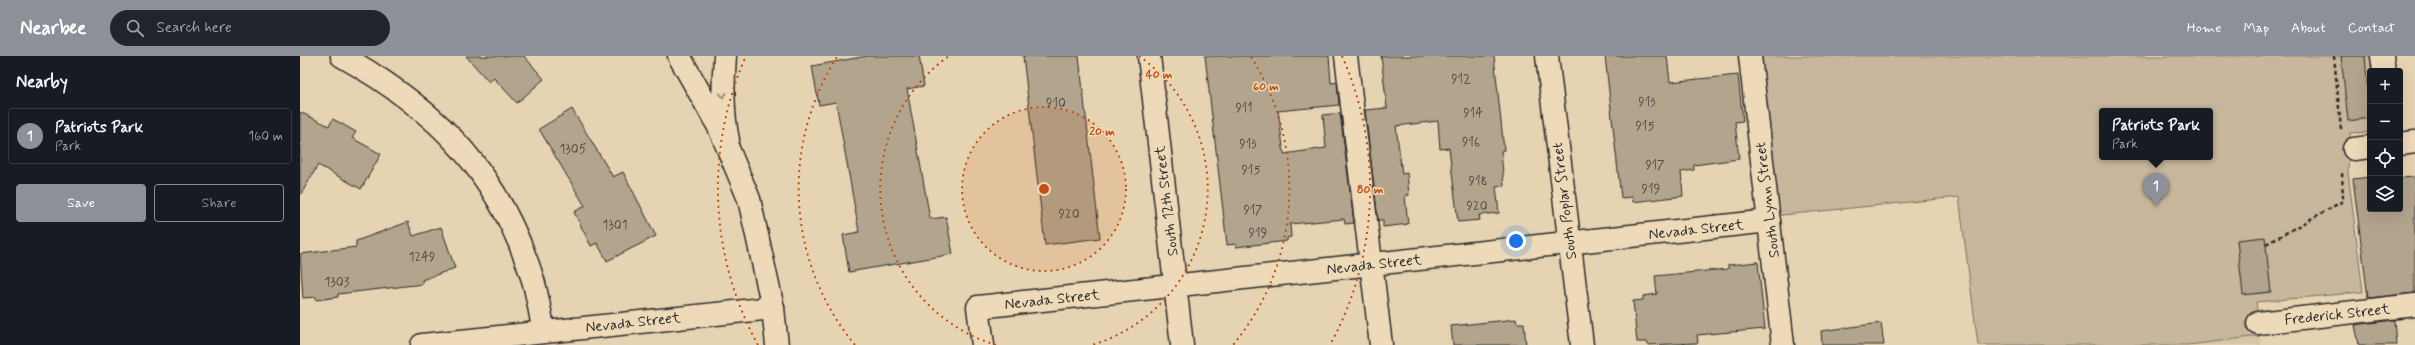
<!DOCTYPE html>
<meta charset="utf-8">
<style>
:root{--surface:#171b24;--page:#20242c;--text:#f1f3f6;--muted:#9ea1a6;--line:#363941;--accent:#8c9099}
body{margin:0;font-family:Mynerve,sans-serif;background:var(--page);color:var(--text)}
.controls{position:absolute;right:12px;top:12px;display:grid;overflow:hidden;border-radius:4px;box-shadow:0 4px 16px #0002}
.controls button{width:36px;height:36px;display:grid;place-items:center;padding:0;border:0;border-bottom:1px solid var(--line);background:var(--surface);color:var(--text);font:20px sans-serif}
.you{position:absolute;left:1216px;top:185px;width:14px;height:14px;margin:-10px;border:3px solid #fff;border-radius:50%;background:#1a73e8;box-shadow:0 0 0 6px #1a73e833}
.badge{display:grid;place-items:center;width:26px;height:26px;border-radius:50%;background:var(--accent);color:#fff;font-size:13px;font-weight:700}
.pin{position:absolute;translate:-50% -33px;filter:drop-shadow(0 1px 2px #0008)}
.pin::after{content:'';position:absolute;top:21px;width:14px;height:12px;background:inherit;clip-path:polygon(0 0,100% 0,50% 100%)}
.popup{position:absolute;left:1799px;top:52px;width:114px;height:52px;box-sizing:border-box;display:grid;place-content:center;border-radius:4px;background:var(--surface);filter:drop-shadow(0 1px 3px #0005);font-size:13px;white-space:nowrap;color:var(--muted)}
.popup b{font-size:15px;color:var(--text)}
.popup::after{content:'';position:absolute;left:50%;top:100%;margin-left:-8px;border:8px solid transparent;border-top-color:var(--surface)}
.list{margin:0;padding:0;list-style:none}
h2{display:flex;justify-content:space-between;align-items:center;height:52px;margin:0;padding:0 16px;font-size:17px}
h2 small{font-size:13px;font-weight:400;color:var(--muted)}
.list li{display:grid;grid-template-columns:26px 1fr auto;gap:12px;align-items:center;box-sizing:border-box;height:56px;margin:0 8px 8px;padding:0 8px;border:1px solid var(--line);border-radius:4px}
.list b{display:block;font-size:15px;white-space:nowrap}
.list p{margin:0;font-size:13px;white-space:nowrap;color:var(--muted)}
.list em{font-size:13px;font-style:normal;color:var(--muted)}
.actions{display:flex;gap:8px;padding:12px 16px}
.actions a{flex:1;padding:9px 0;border:1px solid var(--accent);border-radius:4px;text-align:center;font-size:14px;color:var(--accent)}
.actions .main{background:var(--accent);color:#fff}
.icon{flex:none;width:22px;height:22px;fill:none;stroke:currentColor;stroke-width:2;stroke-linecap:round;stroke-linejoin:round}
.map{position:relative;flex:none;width:2115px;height:289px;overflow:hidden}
header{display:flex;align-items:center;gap:24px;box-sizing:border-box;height:56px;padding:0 20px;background:var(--accent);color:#fff}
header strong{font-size:19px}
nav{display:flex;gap:22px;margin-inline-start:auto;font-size:14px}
.search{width:280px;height:36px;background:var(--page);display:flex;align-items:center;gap:10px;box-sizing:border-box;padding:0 14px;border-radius:22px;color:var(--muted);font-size:15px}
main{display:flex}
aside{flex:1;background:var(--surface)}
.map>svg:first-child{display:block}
.built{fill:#d6c5a7}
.green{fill:#c8b79c;stroke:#7a7164;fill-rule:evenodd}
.building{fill:#b2a48d;stroke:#2b2b2b}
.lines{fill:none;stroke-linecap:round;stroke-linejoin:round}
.minor-casing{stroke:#2b2b2b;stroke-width:25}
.major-casing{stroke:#2b2b2b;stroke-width:25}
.path{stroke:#2b2b2b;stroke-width:2.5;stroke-dasharray:4 3;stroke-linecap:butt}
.minor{stroke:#eedab8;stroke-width:22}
.major{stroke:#eedab8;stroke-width:22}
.oneway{stroke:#8c8272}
.ring{fill:none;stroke:#c25012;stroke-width:2;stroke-dasharray:2 4}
.labels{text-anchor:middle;stroke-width:3;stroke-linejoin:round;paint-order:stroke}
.number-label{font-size:13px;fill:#4d4944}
.street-label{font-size:15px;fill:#2b2b2b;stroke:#eedab8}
.centre{fill:#c25012;stroke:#eedab8;stroke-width:2}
.ring-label{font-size:12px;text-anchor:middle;font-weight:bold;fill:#c25012;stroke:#eedab8;stroke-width:3;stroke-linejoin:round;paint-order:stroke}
</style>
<header>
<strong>Nearbee</strong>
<div class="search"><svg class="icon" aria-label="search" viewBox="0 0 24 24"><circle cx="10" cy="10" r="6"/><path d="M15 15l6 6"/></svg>Search here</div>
<nav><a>Home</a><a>Map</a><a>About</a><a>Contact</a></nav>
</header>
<main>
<aside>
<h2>Nearby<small></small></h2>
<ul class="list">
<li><span class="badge">1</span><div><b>Patriots Park</b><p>Park</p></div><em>160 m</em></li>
</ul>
<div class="actions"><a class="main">Save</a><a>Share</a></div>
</aside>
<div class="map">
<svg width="2115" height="289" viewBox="0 0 2115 289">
<rect width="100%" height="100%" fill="#e6d3b2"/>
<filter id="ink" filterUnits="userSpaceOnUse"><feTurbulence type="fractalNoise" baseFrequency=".025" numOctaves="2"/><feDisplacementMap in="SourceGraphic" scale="8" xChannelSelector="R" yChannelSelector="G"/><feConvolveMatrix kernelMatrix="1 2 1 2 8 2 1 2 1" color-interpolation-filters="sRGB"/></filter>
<g filter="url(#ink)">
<!-- built -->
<polygon class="built" points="1960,280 1961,289 1888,289 1894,288"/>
<!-- green -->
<path class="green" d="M1455 0H2073L2074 15H2070V76L2050 77 2048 116 2063 236 1956 246 1960 280 1888 289H1678L1659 141 1473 160ZM1802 55H1910V101H1802Z"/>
<!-- building -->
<g class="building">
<polygon points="166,0 224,0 244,23 217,47 194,22 189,26"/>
<polygon points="567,0 619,0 624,30 607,33 630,163 646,161 653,198 549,216 543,179 559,176 548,113 536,46 519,49 512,10"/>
<polygon points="723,0 779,0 800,182 745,189"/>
<polygon points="905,0 1029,0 1031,27 1037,26 1039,49 978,55 984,98 1026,92 1023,59 1040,57 1054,167 1045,168 1044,163 990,168 991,181 987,182 987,185 936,191 936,188 927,189"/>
<polygon points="1081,0 1194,0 1204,94 1201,95 1204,130 1196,131 1199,157 1179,159 1180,164 1158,166 1149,92 1140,93 1138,65 1096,70 1102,118 1107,117 1109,139 1105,140 1108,168 1083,171 1083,164 1078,164 1065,54 1087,52"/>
<polygon points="1305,0 1367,0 1370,26 1438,19 1443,65 1435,66 1439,103 1394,109 1394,114 1381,116 1383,140 1333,146 1332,141 1321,142"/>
<polygon points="2041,0 2065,0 2070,62 2048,65"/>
<polygon points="272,53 313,121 323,116 356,180 307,205 297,187 291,190 274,156 285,150 239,73"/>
<polygon points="0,56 29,70 33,63 56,76 52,82 81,98 61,133 18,109 0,140"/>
<polygon points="2070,121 2070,153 2100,153 2100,122 2115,121 2115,237 2068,242 2053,123"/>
<polygon points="108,166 113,180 141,171 155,212 122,224 123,228 38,238 38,241 16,244 16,241 3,242 0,198 56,191 56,185"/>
<polygon points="1965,181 1971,236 1943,239 1937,184"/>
<polygon points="1458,206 1465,273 1397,279 1398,287 1348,289 1347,286 1337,286 1333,245 1343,244 1343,240 1357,238 1355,220 1428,213 1428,209"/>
<polygon points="1216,263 1217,267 1224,267 1226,289 1153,289 1151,270"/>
<polygon points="2094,264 2096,289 2059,289 2055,269"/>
<polygon points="1581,267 1584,289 1522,289 1521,275"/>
</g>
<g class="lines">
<!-- minor casing -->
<g class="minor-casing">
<g id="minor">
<path d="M42 0C139 55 199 116 233 224 238 241 240 258 244 275"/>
<path d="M425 0C423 29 422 55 428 84"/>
<polyline points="849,0 882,289"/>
<polyline points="1046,0 1081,289"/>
<polyline points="1247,0 1282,289"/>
<polyline points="1450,0 1483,289"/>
<polyline points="2082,0 2084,15"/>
<polyline points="2100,88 2115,86"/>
<polyline points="2054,93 2070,91"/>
<polyline points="1958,267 2115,249"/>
<polyline points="122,289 473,252"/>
<polyline points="683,289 678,251 1469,165"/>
</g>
</g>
<!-- major casing -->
<g class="major-casing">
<polyline id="major" points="379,0 419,71 449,143 473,252 477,289"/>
</g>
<!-- path -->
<g class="path">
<polyline points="2034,0 2041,73"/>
<polyline points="1966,188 2043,145 2042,114"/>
</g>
<!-- minor -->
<use href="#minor" class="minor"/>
<!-- major -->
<use href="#major" class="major"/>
</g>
<!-- one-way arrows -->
<defs><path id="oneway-chevron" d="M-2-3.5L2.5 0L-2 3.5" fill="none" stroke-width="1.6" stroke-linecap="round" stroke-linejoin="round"/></defs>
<use class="oneway" href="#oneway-chevron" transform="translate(423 39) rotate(92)"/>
</g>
<!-- distance rings -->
<circle cx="744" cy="133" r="82" fill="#c25012" fill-opacity=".12"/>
<g class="ring">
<circle cx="744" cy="133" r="82"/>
<path d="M696 289A163 163 0 0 1 649 0M839 0A163 163 0 0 1 792 289"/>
<path d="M555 289A245 245 0 0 1 537 1M951 1A245 245 0 0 1 933 289"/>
<path d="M458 289A326 326 0 0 1 446 0M1042 0A326 326 0 0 1 1030 289"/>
</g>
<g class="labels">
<!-- number labels -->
<g class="number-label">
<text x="1161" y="27">912</text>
<text x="1347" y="50">913</text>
<text x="756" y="51">910</text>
<text x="944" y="56">911</text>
<text x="1173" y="61">914</text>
<text x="1345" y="74">915</text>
<text x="1171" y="90">916</text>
<text x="948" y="92">913</text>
<text x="273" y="97">1305</text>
<text x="1355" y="113">917</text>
<text x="951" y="118">915</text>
<text x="1178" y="129">918</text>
<text x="1351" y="137">919</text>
<text x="1177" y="154">920</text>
<text x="953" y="158">917</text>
<text x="769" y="162">920</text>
<text x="315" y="173">1301</text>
<text x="958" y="181">919</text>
<text x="122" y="205">1249</text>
<text x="37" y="230">1303</text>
</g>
<!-- street labels -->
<g class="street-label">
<text transform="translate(1467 144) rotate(-97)" y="5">South Lynn Street</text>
<text transform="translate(866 145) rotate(-97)" y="5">South 12th Street</text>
<text transform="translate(1264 145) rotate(-97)" y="5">South Poplar Street</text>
<text transform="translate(1396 173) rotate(-6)" y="5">Nevada Street</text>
<text transform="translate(1074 208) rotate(-6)" y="5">Nevada Street</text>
<text transform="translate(752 243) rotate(-6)" y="5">Nevada Street</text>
<text transform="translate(2037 258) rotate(-6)" y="5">Frederick Street</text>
<text transform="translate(333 266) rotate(-6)" y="5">Nevada Street</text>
</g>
</g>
<circle cx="744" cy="133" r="6" class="centre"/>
<g class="ring-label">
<text x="859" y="22">40 m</text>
<text x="966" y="34">60 m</text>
<text x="802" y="79">20 m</text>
<text x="1070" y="137">80 m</text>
</g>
</svg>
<div class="controls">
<button>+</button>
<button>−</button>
<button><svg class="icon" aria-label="locate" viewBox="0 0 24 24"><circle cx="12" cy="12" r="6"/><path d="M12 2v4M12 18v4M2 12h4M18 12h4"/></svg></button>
<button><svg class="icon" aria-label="layers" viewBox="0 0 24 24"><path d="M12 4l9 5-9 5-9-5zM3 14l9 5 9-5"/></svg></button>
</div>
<div class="you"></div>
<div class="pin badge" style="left:1856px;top:150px">1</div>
<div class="popup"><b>Patriots Park</b>Park</div>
</div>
</main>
